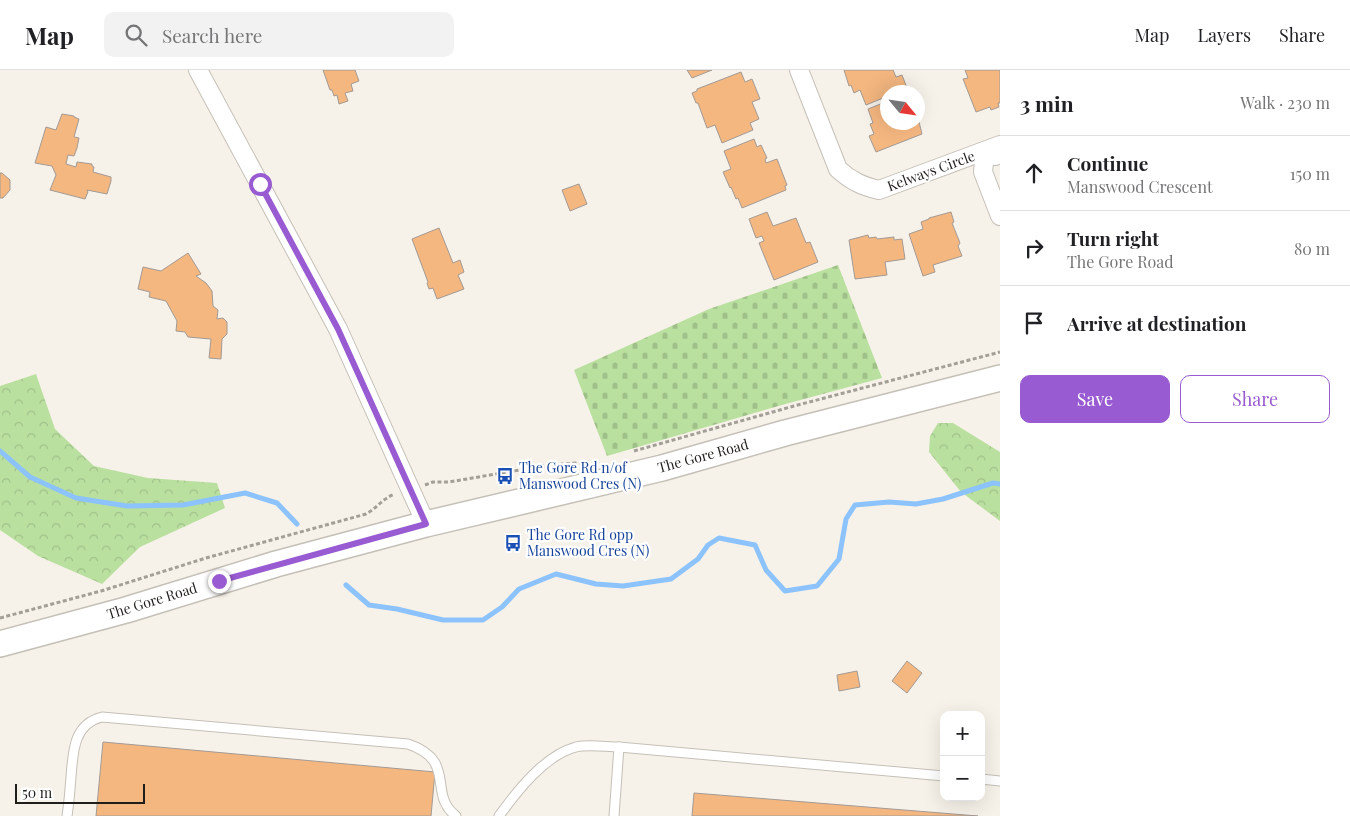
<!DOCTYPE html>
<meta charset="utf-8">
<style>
:root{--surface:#fff;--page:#f2f2f2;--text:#202124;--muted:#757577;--line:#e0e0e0;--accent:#995bd1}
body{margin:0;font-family:"Playfair Display",serif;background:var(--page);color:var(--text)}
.controls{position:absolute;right:15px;bottom:15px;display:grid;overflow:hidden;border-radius:10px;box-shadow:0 5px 20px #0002}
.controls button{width:45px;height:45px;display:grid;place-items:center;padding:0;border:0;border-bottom:1px solid var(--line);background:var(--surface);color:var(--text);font:25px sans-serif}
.compass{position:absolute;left:880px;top:15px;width:45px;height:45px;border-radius:50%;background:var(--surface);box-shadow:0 5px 20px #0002;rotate:119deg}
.scale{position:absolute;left:15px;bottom:12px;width:130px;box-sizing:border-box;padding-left:5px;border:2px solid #201e1b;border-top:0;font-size:14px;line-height:18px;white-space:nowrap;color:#201e1b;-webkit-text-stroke:4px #fff;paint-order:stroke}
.stop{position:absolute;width:15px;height:15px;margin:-11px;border:4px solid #995bd1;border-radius:50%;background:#fff}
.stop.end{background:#995bd1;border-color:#fff;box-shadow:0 1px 5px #0008}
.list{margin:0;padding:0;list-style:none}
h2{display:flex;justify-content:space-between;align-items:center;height:65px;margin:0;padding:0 20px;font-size:21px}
h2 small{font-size:16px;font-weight:400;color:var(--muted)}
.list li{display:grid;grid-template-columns:32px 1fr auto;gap:15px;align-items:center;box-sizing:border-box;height:75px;padding:0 20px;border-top:1px solid var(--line)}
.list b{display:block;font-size:19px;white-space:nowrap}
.list p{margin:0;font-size:16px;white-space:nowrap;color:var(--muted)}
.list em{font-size:16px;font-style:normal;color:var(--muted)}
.actions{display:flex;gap:10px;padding:15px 20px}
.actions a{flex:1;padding:11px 0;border:1px solid var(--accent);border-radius:10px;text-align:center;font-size:18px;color:var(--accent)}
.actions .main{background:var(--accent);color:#fff}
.icon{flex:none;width:28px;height:28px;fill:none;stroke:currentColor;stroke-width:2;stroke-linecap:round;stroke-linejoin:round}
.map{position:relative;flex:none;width:1000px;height:746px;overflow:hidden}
header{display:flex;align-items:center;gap:30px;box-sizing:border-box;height:70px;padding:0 25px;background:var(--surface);border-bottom:1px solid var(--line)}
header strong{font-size:24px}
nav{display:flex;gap:28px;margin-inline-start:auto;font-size:18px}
.search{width:350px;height:45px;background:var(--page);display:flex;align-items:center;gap:12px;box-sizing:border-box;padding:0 18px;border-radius:10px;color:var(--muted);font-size:19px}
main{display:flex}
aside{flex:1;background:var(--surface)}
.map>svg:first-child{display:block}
.forest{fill:url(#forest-crowns)}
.cemetery{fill:url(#cemetery-stones)}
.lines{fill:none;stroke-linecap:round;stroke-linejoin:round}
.stream{stroke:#8cc3fc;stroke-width:5}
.building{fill:#f5b780;stroke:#a29a94}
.lane-casing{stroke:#c5c0b7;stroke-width:11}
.street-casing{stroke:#c5c0b7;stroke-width:20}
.secondary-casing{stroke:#c5c0b7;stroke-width:28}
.path{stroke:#a39f98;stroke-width:3;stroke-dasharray:4 2.5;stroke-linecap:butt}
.lane{stroke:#fff;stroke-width:9}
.street{stroke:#fff;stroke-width:18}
.secondary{stroke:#fff;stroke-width:25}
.route{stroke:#995bd1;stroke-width:6}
.labels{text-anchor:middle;stroke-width:4.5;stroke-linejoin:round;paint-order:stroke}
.street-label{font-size:14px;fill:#201e1b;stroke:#fff}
.transit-label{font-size:14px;fill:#164399;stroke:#fff;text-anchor:start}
</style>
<header>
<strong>Map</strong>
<div class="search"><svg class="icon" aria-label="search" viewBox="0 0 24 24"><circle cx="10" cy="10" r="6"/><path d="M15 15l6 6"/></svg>Search here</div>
<nav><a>Map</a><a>Layers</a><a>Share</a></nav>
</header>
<main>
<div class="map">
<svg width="1000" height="746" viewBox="0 0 1000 746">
<defs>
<pattern id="forest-crowns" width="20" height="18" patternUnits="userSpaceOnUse" patternTransform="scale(1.25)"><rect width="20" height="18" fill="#bae0a0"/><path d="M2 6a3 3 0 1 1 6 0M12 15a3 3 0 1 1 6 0" fill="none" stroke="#a0c089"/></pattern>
<pattern id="cemetery-stones" width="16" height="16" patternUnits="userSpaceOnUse" patternTransform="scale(1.25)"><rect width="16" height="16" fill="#bae0a0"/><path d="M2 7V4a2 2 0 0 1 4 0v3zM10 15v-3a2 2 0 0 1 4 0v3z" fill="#a0c089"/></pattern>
</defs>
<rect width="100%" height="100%" fill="#f7f2e9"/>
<!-- forest -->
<g class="forest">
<polygon points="36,304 55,359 94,396 148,408 217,413 225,438 140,477 102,514 38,486 0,460 0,316"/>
<polygon points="938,353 953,353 1000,382 1000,451 961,422 929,382 930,366"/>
</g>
<!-- cemetery -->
<polygon class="cemetery" points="838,195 882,308 782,335 607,386 574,300 709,239"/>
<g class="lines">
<!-- stream -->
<g class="stream">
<polyline points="0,381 30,407 76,428 127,436 183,435 245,423 277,433 297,454"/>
<polyline points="346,515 369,535 397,539 443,550 483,550 502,537 519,519 556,504 596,514 623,516 671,509 698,489 708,475 719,468 755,475 766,500 785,521 817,516 839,489 846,449 855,435 889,432 916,434 943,429 993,413 1000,414"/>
</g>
</g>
<!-- building -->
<g class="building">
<polygon points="323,0 355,0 359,11 351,14 353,21 345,23 348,31 339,34 337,25 334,26 332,20 330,20"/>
<polygon points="687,0 712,0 692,8"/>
<polygon points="844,0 893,0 896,7 902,5 907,18 897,22 888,22 888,26 866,35 860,20 854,23 851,15 849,16"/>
<polygon points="965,0 1000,0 1000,33 998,33 999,37 991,40 990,37 976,42 963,9 968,8"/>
<polygon points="741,2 745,12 752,9 760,29 752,32 759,49 750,53 753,60 722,73 715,55 707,58 698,33 696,33 692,23 697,21 697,19"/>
<polygon points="888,31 888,52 918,52 918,48 922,64 876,82 869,66 874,64 870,54 873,53 868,39"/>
<polygon points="62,44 74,46 74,47 79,49 74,67 79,68 77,78 74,86 68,85 66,94 76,97 77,92 92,94 92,96 94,97 93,102 111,107 111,111 107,124 87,120 88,122 85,129 50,120 56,105 52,96 35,93 46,57 56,60"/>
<polygon points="754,69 757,77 761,75 767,88 765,89 766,93 777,89 787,115 785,116 786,120 742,138 738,128 736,129 731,117 730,118 723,102 731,99 724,81"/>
<polygon points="0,103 2,103 10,110 10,120 3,128 0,128"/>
<polygon points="579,114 587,134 570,141 562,120"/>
<polygon points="767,142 773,156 796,148 806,173 810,172 818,192 774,210 759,173 764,171 762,166 756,168 749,149"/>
<polygon points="951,142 954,152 952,153 960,173 958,176 962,186 933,195 935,202 923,206 909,164 923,159 921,152 929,149 929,148"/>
<polygon points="439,158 453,193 460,190 464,202 458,205 464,219 437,229 433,218 429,219 427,213 428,212 412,169"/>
<polygon points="868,165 869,168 876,167 877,169 894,167 894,170 902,169 905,189 885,192 887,205 855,209 849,170"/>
<polygon points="188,183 201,204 196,206 206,213 212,221 213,236 218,240 217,249 223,248 227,252 227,264 222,269 221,289 209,288 211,269 188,267 185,262 176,261 177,251 166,231 149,227 150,222 138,219 143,197 161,201"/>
<polygon points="907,591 922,603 907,623 892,611"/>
<polygon points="857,601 860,617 839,621 837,605"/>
<polygon points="103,672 435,702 431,746 96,746"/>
<polygon points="694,723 978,746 692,746"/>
</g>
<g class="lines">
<!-- lane casing -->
<g class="lane-casing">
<g id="lane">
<polyline points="981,709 1000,711"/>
<path d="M67 746C69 733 70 720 71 707 73 683 73 654 102 647L408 674C458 691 427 724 456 746"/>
<path d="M499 746C517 721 545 685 576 677 589 674 606 677 619 677L944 706"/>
<polyline points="614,746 619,677"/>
</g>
</g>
<!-- street casing -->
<g class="street-casing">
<g id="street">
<polyline points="198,0 338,259 426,454"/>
<path d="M799 0 838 99C851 111 862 116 879 120L1000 75"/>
<polyline points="995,86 985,82 983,102 1000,146"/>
</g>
</g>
<!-- secondary casing -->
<g class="secondary-casing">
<polyline id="secondary" points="0,574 126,540 276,494 426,454 662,398 785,363 1000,308"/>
</g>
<!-- path -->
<g class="path">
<polyline points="634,381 794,336 1000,282"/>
<polyline points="425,415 433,412 449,412 549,395 589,392"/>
<path d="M0 548 101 521 206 488 366 444C377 438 383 428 395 424"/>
</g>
<!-- lane -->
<use href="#lane" class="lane"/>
<!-- street -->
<use href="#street" class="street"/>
<!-- secondary -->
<use href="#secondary" class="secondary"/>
</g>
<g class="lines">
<!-- route -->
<polyline class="route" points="219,511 426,454 338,259 260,114"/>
</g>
<!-- icons -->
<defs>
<g id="bus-bare" transform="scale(1.35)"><path d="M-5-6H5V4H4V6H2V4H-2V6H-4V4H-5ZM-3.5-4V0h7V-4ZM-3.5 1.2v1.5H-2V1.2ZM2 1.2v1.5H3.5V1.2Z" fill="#1a4fb4" stroke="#fff" stroke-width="2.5" paint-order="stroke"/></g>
</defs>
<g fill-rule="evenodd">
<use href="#bus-bare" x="505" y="406"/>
<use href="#bus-bare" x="513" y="473"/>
</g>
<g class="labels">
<!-- street labels -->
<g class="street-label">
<text transform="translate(931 101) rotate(-20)" y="5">Kelways Circle</text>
<text transform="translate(703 386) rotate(-15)" y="5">The Gore Road</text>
<text transform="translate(152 531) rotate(-17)" y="5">The Gore Road</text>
</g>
<!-- transit labels -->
<g class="transit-label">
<text x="519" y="403">The Gore Rd n/of<tspan x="519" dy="16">Manswood Cres (N)</tspan></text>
<text x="527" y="470">The Gore Rd opp<tspan x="527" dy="16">Manswood Cres (N)</tspan></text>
</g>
</g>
</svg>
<div class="controls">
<button>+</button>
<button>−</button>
</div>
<svg class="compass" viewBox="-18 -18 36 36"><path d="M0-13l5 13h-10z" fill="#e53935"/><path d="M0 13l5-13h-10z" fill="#757577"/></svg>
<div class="scale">50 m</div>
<div class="stop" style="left:260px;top:114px"></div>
<div class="stop end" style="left:219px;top:511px"></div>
</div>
<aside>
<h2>3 min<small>Walk · 230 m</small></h2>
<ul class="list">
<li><svg class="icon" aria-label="ahead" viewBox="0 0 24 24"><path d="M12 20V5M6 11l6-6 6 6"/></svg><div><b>Continue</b><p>Manswood Crescent</p></div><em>150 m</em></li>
<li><svg class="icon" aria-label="right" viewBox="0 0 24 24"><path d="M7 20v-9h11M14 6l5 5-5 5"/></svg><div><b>Turn right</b><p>The Gore Road</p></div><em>80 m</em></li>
<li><svg class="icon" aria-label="arrive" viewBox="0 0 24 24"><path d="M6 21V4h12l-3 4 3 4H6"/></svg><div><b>Arrive at destination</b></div></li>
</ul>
<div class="actions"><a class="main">Save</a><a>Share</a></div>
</aside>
</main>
